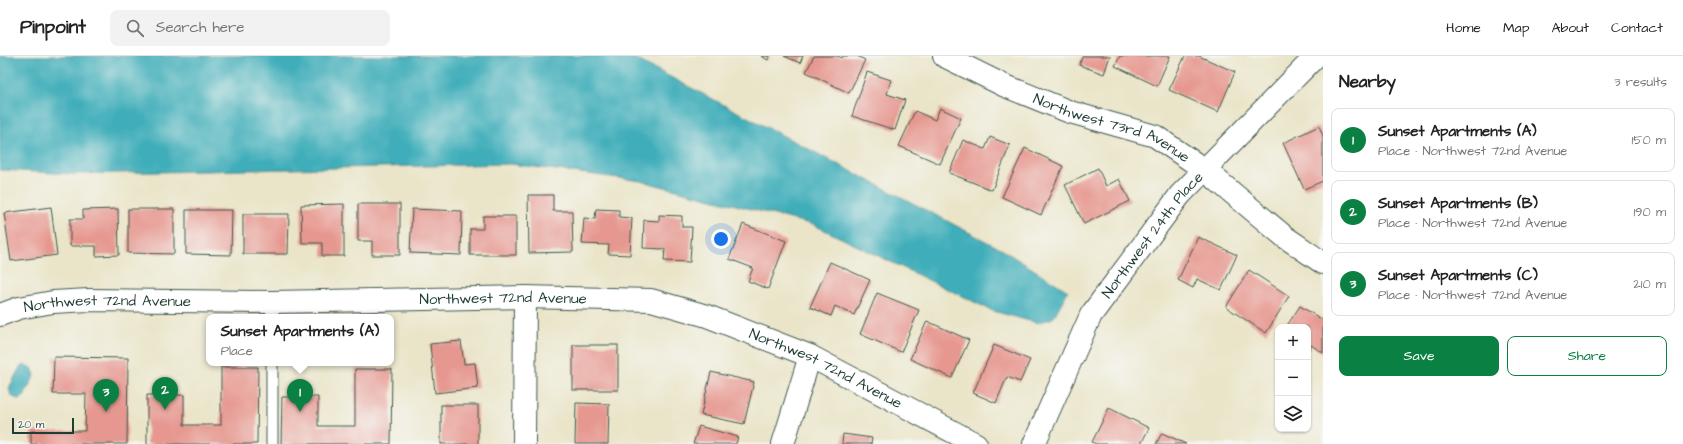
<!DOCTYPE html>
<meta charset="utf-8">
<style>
:root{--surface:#fff;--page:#f2f2f2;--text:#222;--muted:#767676;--line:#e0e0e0;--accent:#0b8043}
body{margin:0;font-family:"Architects Daughter",sans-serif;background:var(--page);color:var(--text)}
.controls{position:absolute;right:12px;bottom:12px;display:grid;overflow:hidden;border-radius:8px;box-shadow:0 1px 3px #0004}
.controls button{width:36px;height:36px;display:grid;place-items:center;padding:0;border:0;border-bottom:1px solid var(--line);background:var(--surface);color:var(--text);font:20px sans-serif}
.scale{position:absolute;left:12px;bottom:10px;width:62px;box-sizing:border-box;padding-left:4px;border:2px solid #1f3d34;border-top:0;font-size:11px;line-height:14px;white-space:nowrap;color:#1f3d34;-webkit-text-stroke:3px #f6f6f2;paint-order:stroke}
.you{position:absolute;left:721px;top:183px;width:14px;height:14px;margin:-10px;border:3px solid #fff;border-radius:50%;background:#1a73e8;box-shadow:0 0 0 6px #1a73e833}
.badge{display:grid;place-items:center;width:26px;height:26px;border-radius:50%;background:var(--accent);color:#fff;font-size:13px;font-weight:700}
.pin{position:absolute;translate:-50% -33px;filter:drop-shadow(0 1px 2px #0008)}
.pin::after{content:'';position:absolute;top:21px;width:14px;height:12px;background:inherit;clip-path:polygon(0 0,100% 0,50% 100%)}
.popup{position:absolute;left:206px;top:258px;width:188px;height:52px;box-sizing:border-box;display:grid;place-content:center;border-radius:8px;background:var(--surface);filter:drop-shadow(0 1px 3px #0005);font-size:13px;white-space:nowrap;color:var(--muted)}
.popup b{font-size:15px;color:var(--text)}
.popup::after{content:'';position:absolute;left:50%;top:100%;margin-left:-8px;border:8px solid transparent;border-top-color:var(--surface)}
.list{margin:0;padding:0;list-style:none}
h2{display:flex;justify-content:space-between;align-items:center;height:52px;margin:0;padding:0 16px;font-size:17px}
h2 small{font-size:13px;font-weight:400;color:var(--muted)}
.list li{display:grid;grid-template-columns:26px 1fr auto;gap:12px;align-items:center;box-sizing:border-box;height:64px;margin:0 8px 8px;padding:0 8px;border:1px solid var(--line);border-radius:8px}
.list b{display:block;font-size:15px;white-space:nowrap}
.list p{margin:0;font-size:13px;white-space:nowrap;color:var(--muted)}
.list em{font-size:13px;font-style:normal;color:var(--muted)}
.actions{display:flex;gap:8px;padding:12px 16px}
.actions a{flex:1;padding:9px 0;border:1px solid var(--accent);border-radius:8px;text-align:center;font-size:14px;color:var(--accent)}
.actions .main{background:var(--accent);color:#fff}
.icon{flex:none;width:22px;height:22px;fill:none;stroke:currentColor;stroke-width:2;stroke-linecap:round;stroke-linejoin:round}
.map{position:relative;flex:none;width:1323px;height:388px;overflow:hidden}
header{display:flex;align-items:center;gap:24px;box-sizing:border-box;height:56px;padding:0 20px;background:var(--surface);border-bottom:1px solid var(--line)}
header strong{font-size:19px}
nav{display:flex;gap:22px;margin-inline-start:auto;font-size:14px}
.search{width:280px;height:36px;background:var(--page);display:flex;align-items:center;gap:10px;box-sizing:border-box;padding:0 14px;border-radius:8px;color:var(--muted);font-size:15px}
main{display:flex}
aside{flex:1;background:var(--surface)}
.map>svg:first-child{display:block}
.water{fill:#3faeba;stroke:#2f7677}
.building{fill:#e69890}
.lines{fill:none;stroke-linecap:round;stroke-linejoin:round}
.service-casing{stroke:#3d564a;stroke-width:13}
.minor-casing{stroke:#3d564a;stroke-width:24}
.service{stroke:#fff;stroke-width:11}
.minor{stroke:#fff;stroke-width:22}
.labels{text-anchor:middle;stroke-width:4;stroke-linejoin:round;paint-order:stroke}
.street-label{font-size:15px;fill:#1f3d34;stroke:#f6f6f2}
</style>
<header>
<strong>Pinpoint</strong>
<div class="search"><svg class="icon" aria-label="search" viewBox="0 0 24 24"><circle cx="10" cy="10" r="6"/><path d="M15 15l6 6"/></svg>Search here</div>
<nav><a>Home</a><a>Map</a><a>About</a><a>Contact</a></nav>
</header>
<main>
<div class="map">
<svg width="1323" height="388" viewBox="0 0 1323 388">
<rect width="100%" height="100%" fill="#f6f6f2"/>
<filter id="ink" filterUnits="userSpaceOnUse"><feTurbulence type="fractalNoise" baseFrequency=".025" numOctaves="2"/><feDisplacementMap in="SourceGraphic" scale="8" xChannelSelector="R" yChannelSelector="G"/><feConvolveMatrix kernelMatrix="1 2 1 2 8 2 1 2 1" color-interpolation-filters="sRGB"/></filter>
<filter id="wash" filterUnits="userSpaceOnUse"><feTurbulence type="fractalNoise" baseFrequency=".012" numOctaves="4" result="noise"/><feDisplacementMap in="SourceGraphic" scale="16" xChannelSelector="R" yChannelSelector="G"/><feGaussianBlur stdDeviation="0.9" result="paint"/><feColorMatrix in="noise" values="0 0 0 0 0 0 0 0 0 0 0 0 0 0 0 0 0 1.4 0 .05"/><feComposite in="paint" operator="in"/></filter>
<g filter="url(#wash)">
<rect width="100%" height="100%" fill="#eae5c9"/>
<!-- water -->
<g class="water">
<polygon points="0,0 630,0 1001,193 1068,235 1053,262 1037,267 993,255 814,169 641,125 511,108 73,118 0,114"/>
<polygon points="25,309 32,312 35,319 23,341 18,343 11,340 9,332 20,311"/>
</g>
<g id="blocks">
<!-- building -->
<g class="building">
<polygon points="761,0 770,0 768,4"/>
<polygon points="784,0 803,0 800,7"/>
<polygon points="814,0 838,0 842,2 843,0 857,0 865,4 849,37 806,16"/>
<polygon points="1083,0 1110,0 1104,18 1079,9"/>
<polygon points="1120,0 1170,0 1157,30 1115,10"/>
<polygon points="1185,0 1199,0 1235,16 1218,56 1169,34"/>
<polygon points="867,16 891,24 887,38 905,44 895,74 852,60"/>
<polygon points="940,52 961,62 940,108 899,90 915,55 935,64"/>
<polygon points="1319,70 1323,80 1323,125 1304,133 1283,87"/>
<polygon points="990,81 1010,89 992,134 949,117 963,84 985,93"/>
<polygon points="1025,92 1063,110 1041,159 1002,141"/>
<polygon points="1098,112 1106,130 1119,123 1130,145 1084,168 1065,129"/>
<polygon points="528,139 553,139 553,155 572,155 573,196 529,197"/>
<polygon points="344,148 344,200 322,200 322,187 302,187 301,149"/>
<polygon points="358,148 400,148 400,199 372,199 372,185 358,185"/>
<polygon points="51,151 57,199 11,205 4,157"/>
<polygon points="118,153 119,199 96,200 96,190 70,190 70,163 83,163 83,154"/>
<polygon points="128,153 174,153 174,198 128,197"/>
<polygon points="412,153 462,155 461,199 410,197"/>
<polygon points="596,153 619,154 619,161 632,162 630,199 608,198 609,189 582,188 584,162 595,163"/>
<polygon points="186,154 232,154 231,199 186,198"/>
<polygon points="243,158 289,158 288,198 243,198"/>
<polygon points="659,159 682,160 682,171 692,171 690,206 664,205 665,193 643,192 644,164 659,165"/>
<polygon points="483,160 516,160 516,199 470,199 470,173 483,173"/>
<polygon points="743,168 786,185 768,233 748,225 753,212 729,203"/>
<polygon points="1198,181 1237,199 1221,234 1197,223 1193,232 1178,224"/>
<polygon points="830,206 870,224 854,259 835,250 831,260 810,251"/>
<polygon points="1249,214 1289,240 1266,277 1226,251"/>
<polygon points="877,237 919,254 901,296 860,278"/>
<polygon points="1300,250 1323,264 1323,297 1311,289 1308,295 1308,271 1286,271"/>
<polygon points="927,265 969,284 952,322 910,303"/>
<polygon points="461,285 464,308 475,307 478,332 435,337 430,288"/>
<rect x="573" y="289" width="45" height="45"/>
<polygon points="994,289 1030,304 1020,326 1007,321 996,347 973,337"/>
<polygon points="54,301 128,302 127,388 31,388 31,375 85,375 86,338 53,338"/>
<polygon points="221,311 258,311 257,388 147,388 147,339 184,339 184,369 221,369"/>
<polygon points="355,313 392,313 391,388 281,388 282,341 318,341 318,370 355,370"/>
<polygon points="711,316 754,326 744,368 701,359"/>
<polygon points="576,347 609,348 608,388 575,388"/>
<rect x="441" y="349" width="37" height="39"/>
<polygon points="1109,352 1149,372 1141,388 1096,388 1092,386"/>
<polygon points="699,370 738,381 736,388 693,388"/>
<polygon points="1162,377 1186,388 1156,388"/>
<polygon points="843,378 872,382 871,388 842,388"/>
</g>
</g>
</g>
<g filter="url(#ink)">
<use href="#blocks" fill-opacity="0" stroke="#3d564a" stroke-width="1"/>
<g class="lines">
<!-- service casing -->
<g class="service-casing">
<g id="service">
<polyline points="272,246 272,261"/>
<polyline points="272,307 272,388"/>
</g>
</g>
<!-- minor casing -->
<g class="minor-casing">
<g id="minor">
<path id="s1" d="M944 0 1003 29 1070 56 1155 80 1205 114 1285 181 1323 207"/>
<path id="s2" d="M0 259 19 252 53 246 89 244 272 246 525 241 651 244 707 260 810 300 976 388"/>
<polyline points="524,388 525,241"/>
<polyline points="783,388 810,300"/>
<path id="s3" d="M1034 388 1091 259 1180 139 1316 0"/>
</g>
</g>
<!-- service -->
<use href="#service" class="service"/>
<!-- minor -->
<use href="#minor" class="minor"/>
</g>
</g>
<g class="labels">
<!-- street labels -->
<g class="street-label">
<text dy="5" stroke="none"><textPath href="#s1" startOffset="183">Northwest 73rd Avenue</textPath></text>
<text dy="5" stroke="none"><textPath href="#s3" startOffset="242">Northwest 24th Place</textPath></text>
<text dy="5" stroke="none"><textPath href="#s2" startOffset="505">Northwest 72nd Avenue</textPath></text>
<text dy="5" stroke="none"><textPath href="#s2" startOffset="109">Northwest 72nd Avenue</textPath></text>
<text dy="5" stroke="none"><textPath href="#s2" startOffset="841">Northwest 72nd Avenue</textPath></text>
</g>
</g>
</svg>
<div class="controls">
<button>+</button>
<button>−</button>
<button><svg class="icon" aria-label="layers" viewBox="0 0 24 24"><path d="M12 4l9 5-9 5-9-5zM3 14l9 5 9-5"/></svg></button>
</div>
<div class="scale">20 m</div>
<div class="you"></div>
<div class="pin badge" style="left:300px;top:356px">1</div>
<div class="popup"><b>Sunset Apartments (A)</b>Place</div>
<div class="pin badge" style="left:165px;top:354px">2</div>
<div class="pin badge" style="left:106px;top:356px">3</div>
</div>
<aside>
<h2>Nearby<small>3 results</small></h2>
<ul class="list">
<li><span class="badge">1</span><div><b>Sunset Apartments (A)</b><p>Place · Northwest 72nd Avenue</p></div><em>150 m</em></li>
<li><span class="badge">2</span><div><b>Sunset Apartments (B)</b><p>Place · Northwest 72nd Avenue</p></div><em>190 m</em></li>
<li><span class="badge">3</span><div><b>Sunset Apartments (C)</b><p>Place · Northwest 72nd Avenue</p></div><em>210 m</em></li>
</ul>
<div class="actions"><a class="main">Save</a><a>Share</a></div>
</aside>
</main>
